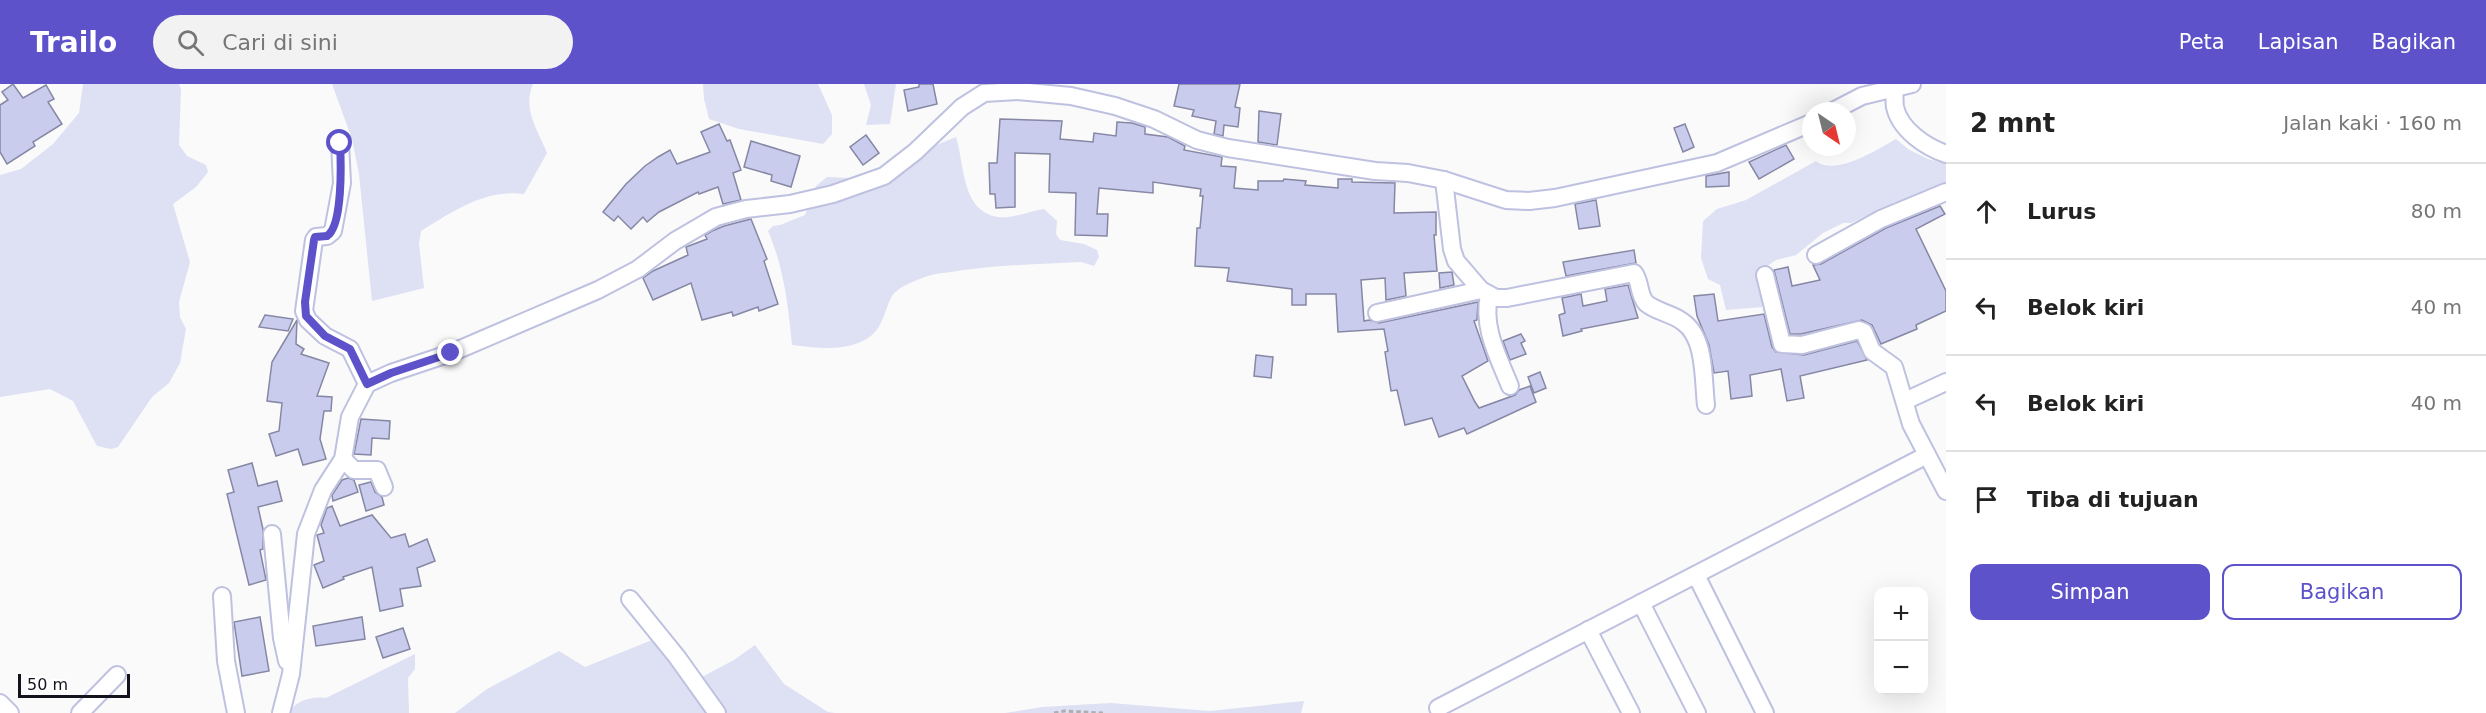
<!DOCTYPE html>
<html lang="id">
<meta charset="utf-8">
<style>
:root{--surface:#fff;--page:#f2f2f2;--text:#222;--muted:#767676;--line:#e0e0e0;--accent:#5d52ca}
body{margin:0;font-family:"DejaVu Sans",sans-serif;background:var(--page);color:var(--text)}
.controls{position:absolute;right:18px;bottom:18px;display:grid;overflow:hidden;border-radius:12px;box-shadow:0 6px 24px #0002}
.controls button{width:54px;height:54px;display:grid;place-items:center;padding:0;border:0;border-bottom:2px solid var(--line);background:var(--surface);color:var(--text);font:30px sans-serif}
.compass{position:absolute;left:1802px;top:18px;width:54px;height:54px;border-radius:50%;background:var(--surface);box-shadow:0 6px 24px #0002;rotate:145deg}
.scale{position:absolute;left:18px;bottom:15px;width:112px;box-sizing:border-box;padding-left:6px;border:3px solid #13131e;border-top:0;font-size:16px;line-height:21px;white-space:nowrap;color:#13131e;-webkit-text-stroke:4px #fff;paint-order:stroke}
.stop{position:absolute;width:18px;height:18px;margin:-14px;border:4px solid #5d52ca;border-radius:50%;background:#fff}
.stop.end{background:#5d52ca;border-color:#fff;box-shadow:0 2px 6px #0008}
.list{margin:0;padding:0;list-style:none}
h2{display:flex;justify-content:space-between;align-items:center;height:78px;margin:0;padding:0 24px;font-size:26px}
h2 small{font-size:20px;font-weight:400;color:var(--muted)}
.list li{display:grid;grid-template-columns:39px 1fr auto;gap:18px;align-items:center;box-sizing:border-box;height:96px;padding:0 24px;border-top:2px solid var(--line)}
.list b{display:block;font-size:22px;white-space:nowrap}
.list em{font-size:20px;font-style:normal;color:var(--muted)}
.actions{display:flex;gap:12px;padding:18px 24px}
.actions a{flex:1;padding:14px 0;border:2px solid var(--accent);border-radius:12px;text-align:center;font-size:21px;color:var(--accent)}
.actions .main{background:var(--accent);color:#fff}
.icon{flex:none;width:33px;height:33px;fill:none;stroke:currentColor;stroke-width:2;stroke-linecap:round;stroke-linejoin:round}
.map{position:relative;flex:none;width:1946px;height:629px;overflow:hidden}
header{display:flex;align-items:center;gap:36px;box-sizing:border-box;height:84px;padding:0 30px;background:var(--accent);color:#fff}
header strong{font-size:28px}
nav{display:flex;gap:33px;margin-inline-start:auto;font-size:21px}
.search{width:420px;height:54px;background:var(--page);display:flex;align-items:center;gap:15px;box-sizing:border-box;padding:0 21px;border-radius:33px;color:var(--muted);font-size:22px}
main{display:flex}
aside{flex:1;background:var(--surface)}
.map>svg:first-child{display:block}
.green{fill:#dee0f4}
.building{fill:#cacced;stroke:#8587a4;stroke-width:1.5}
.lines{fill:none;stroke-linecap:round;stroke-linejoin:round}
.minor-casing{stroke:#bec1e0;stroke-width:20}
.path{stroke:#aeaeb2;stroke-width:3;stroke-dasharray:4.5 3;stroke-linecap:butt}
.minor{stroke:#fff;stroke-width:16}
.route{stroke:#5d52ca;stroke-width:8}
</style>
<header>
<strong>Trailo</strong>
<div class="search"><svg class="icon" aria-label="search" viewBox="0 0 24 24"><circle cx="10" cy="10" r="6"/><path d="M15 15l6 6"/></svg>Cari di sini</div>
<nav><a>Peta</a><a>Lapisan</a><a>Bagikan</a></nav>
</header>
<main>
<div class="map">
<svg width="1946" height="629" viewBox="0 0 1946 629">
<rect width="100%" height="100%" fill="#fafafa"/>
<!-- green -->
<g class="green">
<polygon points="83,0 179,0 181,5 179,61 187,72 206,81 208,88 196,103 173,120 190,178 179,218 180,233 186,245 180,279 169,299 152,313 118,363 111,365 97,362 73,317 50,305 0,313 0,91 21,85 53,60 79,29"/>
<path d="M332 0H533C522 26 538 46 547 69L524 110C485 105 454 127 421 147L419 160 424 204 372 217 359 90 352 55Z"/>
<polygon points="703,0 818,0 832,31 832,50 823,60 739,45 709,35 704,15"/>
<polygon points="864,0 896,0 890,40 866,41 871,21"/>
<path d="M956 53C965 81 961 127 998 133 1011 135 1031 127 1044 125L1057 137 1056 150 1060 156 1084 160 1097 166 1099 173 1094 182 1081 178C1039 180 998 181 957 187 947 189 935 189 925 193 915 197 896 203 891 214 885 225 883 242 872 251 850 269 818 264 792 261 788 221 784 184 768 147L773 142 780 141 805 131 816 102 827 93 849 94 870 100 929 64Z"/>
<path d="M1896 55 1908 65 1928 75 1946 80V100L1894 119 1851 139H1843L1823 149 1796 171 1776 176 1760 187 1762 223 1726 226 1720 201 1708 195 1701 174 1703 137 1717 125 1746 116 1816 77C1835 93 1878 65 1896 55Z"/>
<polygon points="652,556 687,601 734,576 755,561 784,600 828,628 835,629 455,629 487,605 559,567 585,583"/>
<path d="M415 570V585L408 594 409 629H289C295 616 313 612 326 614Z"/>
<polygon points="1304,617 1301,629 1005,629 1042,623 1111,619 1210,627"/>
</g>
<!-- building -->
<g class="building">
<polygon points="13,0 23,14 46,1 54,15 48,18 62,40 33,58 35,62 7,80 0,68 0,21 8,16 2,8"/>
<polygon points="919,0 933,0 937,20 908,27 904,6 919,3"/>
<polygon points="1179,0 1240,0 1235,23 1240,24 1238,43 1224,41 1223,52 1214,50 1216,37 1192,32 1194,26 1174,22"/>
<polygon points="1259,27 1281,30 1277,61 1258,58"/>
<polygon points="1000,35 1062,37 1060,55 1093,58 1094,49 1116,52 1117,38 1132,39 1145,43 1145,50 1168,53 1185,62 1184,66 1222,73 1221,82 1236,83 1234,104 1258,106 1258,97 1283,97 1284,95 1306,97 1305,101 1338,104 1338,95 1352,95 1352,98 1395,99 1394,129 1436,128 1436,151 1434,151 1437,187 1404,189 1406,212 1386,216 1385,194 1361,196 1364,237 1369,236 1379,239 1478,218 1477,236 1474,237 1488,277 1462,292 1475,318 1479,324 1515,311 1519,306 1530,302 1536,318 1467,350 1464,344 1439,353 1432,334 1405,341 1397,306 1391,307 1385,268 1388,267 1384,245 1338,248 1336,210 1306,210 1306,221 1292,221 1292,205 1227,197 1229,184 1195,182 1197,144 1200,144 1203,112 1200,112 1201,105 1153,98 1153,109 1099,104 1097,130 1108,130 1107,152 1075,151 1076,109 1049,108 1050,70 1015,69 1015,123 996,124 995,110 990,110 989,79 997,79"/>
<polygon points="719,40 727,57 730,56 741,86 733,89 741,116 723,120 718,103 699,110 698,108 659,128 647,138 643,133 631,145 618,132 614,137 603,128 626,100 645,82 658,73 670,66 677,80 710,68 701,48"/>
<polygon points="1685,40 1694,63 1683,68 1674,44"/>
<polygon points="866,51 879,69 863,81 850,63"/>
<polygon points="751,57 800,72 791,103 771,97 772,91 744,83"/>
<polygon points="1786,61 1794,75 1759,95 1749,78"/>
<polygon points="1729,88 1729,102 1706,103 1706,92"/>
<polygon points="1596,116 1600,142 1579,145 1575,120"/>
<polygon points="1940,122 1945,130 1916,145 1946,207 1946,227 1916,241 1917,245 1881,260 1872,241 1862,236 1801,250 1790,250 1774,186 1788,183 1792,202 1820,196 1813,181 1821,180 1886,144"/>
<polygon points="751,135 767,175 764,177 778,220 759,227 758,223 733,232 732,228 702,236 691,199 653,216 643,194 653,187 688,171 686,163 707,155 705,151 712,147 724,142"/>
<polygon points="1634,166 1636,179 1566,192 1563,178"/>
<polygon points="1452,188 1454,201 1440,204 1439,189"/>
<polygon points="1628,201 1638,234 1581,245 1582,247 1563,252 1559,231 1565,229 1562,214 1581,210 1583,222 1607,217 1605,205"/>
<polygon points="1714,210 1718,237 1764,230 1772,263 1776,268 1804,271 1857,257 1867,276 1800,292 1804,314 1787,317 1781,285 1750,291 1752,312 1731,315 1728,287 1714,289 1709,261 1697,232 1694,212"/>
<polygon points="265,231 293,235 288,247 259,243"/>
<polygon points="297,236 296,260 304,265 301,270 329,279 317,312 332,313 331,327 324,327 320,355 326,375 303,381 298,365 276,372 269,350 279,347 282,319 267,317 272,278"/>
<polygon points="1521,250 1525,257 1521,259 1526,270 1510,276 1503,257"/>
<polygon points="1256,271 1273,273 1271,294 1254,292"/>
<polygon points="1540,288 1546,304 1534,309 1528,293"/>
<polygon points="361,335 390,337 389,355 372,354 371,371 354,370"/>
<polygon points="252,379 258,402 277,397 282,417 258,423 263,445 263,465 260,466 266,496 249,501 227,410 234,408 228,386"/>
<polygon points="348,394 354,396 358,408 333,417 332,411 342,396"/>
<polygon points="371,398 375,408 382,413 384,421 366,427 359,401"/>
<polygon points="332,422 340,442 372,431 391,454 405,450 409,463 427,455 435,477 417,484 421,502 400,505 403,522 380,527 372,483 343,493 344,495 323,504 314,481 324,477 317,451 324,449 321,441 327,424"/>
<polygon points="260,533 269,587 242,592 234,538"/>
<polygon points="362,533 365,555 316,562 313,542"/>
<polygon points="403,544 410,565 383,574 376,553"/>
</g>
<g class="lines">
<!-- minor casing -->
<g class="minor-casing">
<g id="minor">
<path d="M1894 4C1895 10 1894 17 1895 23 1900 46 1926 63 1946 70"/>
<polyline points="1833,27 1862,12 1912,0"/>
<polyline points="340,59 342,99 333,147 327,152 316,153 314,156 304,227 308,236 325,252 350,265 367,300"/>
<path d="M1444 96 1452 165 1456 177 1481 206 1496 214H1507L1634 189C1641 198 1638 210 1646 219 1656 228 1672 229 1683 238 1706 254 1703 296 1706 321"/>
<polyline points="1816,171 1881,135 1946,108"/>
<polyline points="1765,191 1782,260 1802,261 1859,246 1864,248 1872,267 1894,283 1911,340 1946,407"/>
<path d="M1489 211C1482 244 1498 272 1510 302"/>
<polyline points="1377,229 1481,206"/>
<polyline points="1905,317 1946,298"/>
<polyline points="343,375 354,386 377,386 384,403"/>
<polyline points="272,450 282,554 287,577"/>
<polyline points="1696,491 1765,629"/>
<polyline points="222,512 226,577 236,629"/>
<polyline points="630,515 677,573 717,629"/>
<polyline points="1641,519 1697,629"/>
<polyline points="1588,546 1631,629"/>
<polyline points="0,619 10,629"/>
<polyline points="1438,624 1927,371"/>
<polyline points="80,629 117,591"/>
<polyline points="281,629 291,590 306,450 323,406 343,375 350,333 367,300 391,289 451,269 598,206 638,185 675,157 716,133 746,125 790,120 833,110 884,92 915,68 962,23 984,9 1018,7 1071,12 1115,22 1154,35 1197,56 1228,64 1375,87 1408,89 1444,96 1506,116 1529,117 1555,114 1717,79 1811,39"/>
</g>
</g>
<!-- path -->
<polyline class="path" points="1054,629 1064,627 1103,629"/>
<!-- minor -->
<use href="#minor" class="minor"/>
</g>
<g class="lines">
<!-- route -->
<path class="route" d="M340 59C341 78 343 142 327 152L315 153 314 156 305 218 306 232 325 252 350 265 367 300 391 289 451 269"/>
</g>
</svg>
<div class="controls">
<button>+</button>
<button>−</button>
</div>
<svg class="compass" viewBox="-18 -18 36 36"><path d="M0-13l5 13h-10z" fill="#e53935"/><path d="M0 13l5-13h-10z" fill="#767676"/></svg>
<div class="scale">50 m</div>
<div class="stop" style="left:340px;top:59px"></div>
<div class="stop end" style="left:451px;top:269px"></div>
</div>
<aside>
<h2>2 mnt<small>Jalan kaki · 160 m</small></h2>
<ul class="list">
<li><svg class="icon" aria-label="ahead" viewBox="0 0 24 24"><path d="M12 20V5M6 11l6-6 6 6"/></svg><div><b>Lurus</b></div><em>80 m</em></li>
<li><svg class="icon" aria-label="left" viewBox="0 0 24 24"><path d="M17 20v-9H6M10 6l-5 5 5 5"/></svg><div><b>Belok kiri</b></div><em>40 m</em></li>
<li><svg class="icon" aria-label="left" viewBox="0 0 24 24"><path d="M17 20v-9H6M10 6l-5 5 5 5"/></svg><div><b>Belok kiri</b></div><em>40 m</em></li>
<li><svg class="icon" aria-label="arrive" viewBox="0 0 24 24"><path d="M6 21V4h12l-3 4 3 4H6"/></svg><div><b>Tiba di tujuan</b></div></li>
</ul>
<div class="actions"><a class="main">Simpan</a><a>Bagikan</a></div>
</aside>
</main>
